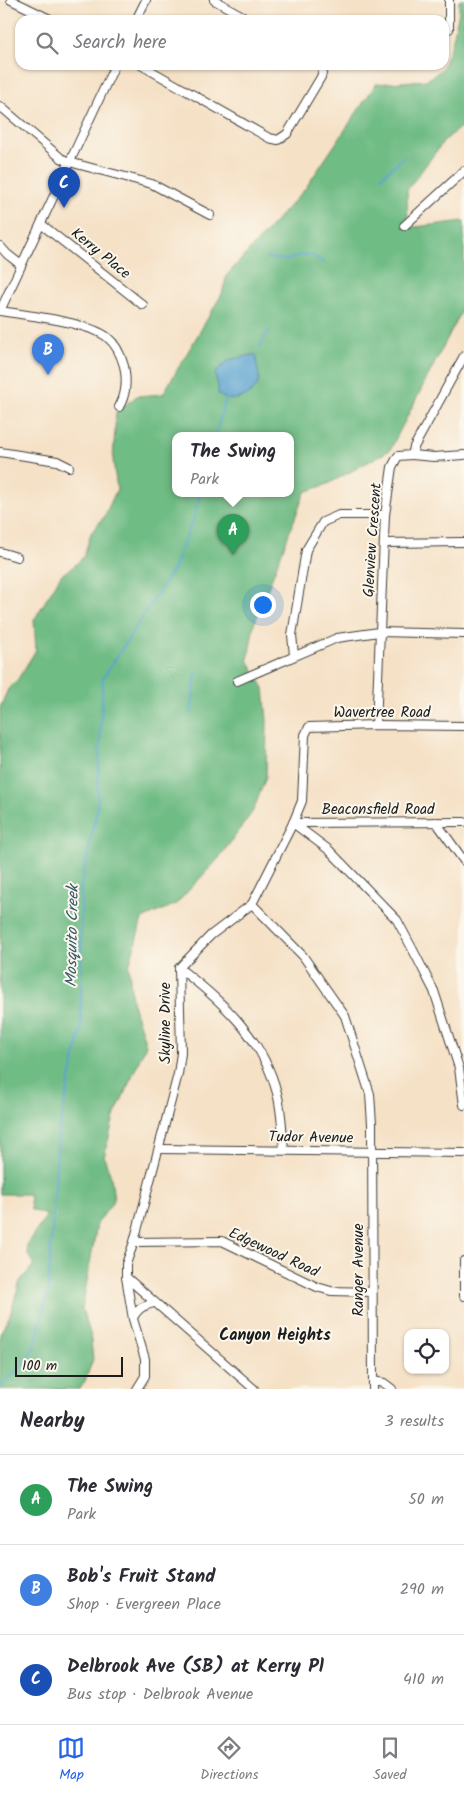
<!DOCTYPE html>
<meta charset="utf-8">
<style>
:root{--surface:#fff;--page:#f2f2f3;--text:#2b2b33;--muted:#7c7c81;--line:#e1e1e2;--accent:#2563eb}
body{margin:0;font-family:Kalam,sans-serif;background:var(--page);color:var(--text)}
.controls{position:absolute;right:15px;bottom:15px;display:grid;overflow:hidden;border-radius:10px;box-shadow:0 1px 4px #0004}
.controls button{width:45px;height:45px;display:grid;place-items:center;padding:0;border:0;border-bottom:1px solid var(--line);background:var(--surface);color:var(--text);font:25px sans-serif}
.scale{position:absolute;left:15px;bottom:12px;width:108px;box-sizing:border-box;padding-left:5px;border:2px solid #1c1c1c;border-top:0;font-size:14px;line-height:18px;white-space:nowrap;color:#1c1c1c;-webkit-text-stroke:4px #fbf7ec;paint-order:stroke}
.you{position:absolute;left:262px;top:604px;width:18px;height:18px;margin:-12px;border:4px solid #fff;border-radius:50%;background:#1a73e8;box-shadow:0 0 0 8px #1a73e833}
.badge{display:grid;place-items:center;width:32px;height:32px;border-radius:50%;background:var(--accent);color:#fff;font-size:16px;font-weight:700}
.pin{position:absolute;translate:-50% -41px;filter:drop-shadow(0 1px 2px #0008)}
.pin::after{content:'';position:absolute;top:26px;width:18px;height:15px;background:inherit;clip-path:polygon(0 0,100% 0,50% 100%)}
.popup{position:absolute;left:172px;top:432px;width:122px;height:65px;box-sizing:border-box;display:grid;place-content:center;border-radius:10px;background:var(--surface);filter:drop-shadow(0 1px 4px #0005);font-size:16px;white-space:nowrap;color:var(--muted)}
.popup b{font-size:19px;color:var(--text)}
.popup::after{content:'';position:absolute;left:50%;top:100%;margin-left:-10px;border:10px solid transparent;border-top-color:var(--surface)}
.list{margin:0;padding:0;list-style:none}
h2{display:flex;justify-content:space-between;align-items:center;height:65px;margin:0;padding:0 20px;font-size:21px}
h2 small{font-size:16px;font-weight:400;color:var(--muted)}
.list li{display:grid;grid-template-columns:32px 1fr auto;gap:15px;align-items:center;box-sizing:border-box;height:90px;padding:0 20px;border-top:1px solid var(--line)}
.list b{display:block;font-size:19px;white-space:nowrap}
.list p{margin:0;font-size:16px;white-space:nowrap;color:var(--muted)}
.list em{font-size:16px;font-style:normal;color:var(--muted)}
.icon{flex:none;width:28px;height:28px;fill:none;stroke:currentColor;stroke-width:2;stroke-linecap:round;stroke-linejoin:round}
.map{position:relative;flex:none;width:464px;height:1389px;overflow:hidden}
.search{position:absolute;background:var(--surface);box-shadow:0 1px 4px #0004;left:15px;right:15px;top:15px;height:55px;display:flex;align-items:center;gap:12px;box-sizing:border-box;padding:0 18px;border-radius:15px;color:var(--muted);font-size:19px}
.sheet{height:335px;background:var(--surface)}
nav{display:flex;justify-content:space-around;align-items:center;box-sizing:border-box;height:70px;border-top:1px solid var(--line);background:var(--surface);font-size:14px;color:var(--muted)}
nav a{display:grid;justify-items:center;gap:2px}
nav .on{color:var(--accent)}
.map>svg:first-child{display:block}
.forest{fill:#6fbc85;stroke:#466c50;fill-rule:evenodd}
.water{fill:#59a2d0;stroke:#3a5f76}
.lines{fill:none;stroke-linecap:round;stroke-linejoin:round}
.stream{stroke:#59a2d0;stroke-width:2}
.minor-casing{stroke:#3d3a36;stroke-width:10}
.minor{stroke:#fff;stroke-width:8}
.labels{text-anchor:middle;stroke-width:4;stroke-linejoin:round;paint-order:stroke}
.street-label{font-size:15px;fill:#1c1c1c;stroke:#fbf7ec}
.water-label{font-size:16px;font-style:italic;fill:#37586d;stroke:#fbf7ec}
.neighbourhood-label{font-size:16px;font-weight:bold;fill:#1c1c1c;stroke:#fbf7ec}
</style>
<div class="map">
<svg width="464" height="1389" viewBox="0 0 464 1389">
<rect width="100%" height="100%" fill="#fbf7ec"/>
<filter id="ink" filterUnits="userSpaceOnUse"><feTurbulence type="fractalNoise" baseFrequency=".02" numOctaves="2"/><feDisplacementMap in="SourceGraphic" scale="10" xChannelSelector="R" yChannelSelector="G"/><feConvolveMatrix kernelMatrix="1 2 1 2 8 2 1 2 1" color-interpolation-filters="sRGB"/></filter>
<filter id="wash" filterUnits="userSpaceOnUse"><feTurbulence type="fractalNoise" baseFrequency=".0096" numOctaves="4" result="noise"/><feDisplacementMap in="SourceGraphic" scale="20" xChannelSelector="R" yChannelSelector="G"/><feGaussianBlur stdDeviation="1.12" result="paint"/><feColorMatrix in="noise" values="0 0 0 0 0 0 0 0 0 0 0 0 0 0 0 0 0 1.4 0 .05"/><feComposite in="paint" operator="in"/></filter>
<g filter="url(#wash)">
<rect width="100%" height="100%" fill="#f5e1c6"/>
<!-- forest -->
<path class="forest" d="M459 0H464V124L444 141 407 190 408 228 464 221V306L390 450 328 484 305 492 254 624 248 660 264 688 267 721 266 777 253 811 219 858 176 904 142 919 129 966 132 1001 146 1045 114 1117 104 1157 111 1177 114 1200 97 1224 82 1309 90 1333 93 1359 85 1381 80 1389H0V1334L10 1315 20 1281 34 1265 28 1255 27 1245 47 1215 31 1210 29 1194H0V708L8 689 18 679 36 650 34 620 61 575 73 567 84 556 91 533 104 517 117 489 113 460 116 412 137 396 163 394 222 294 227 275 305 189 376 84 427 80 442 69 452 43 459 12ZM176 436H290V494H176Z"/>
<!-- water -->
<path class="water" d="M255 354 257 356C255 366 260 371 259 380 256 396 230 406 218 394V386L215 376 216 372 229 360Z"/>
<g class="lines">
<!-- stream -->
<g class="stream">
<polyline points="381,177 404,157"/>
<polyline points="267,258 287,260 300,255 312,255 324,263"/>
<polyline points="259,347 269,331"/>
<polyline points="215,436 224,404 227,398"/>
<polyline points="191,714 196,673"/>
<polyline points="0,1387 24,1364 35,1345 48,1292 58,1135 81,1029 81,884 97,809 103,678 174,568 194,517 200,494"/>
</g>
</g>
</g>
<g filter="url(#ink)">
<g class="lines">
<!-- minor casing -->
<g class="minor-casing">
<g id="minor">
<polyline points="11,0 52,20"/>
<polyline points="214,0 250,20"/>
<polyline points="449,0 449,29"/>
<polyline points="136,20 146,0"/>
<polyline points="141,65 269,138 278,140 287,134 321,77 323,70 322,65"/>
<polyline points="0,106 61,158 69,162 152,184 210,215"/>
<polyline points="41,224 143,305"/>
<polyline points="404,226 464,171"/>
<polyline points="0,246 7,254 21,265"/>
<polyline points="0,311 115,65"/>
<path d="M0 311C26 315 88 322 107 337 116 344 121 355 124 366 127 380 126 395 119 407"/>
<polyline points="0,452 57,461 69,467"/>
<polyline points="412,455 434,457 464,455"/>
<polyline points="385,543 464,542"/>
<polyline points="0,552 17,557"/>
<polyline points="294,655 292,635 306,550 323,522 339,515 385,515"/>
<polyline points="237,681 337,638 379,632 464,634"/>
<polyline points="376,725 385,515 392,467 398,456 412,455 414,447 464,356"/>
<polyline points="436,822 464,861"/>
<polyline points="293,823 329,850 397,920 413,950 434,991 459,1068 464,1105"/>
<polyline points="293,823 464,822"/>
<polyline points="252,904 303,956 345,1016 370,1094 372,1124 373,1389"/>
<path d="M179 968C222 1001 263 1038 277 1093 282 1111 282 1131 284 1150"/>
<polyline points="159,1149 464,1153"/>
<polyline points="134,1242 222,1241 317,1287 331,1291 372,1292"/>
<polyline points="464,1261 464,1296"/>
<polyline points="126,1277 254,1389"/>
<path d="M133 1318C138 1308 143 1306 154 1303"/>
<polyline points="373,1381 384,1383 392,1389"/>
<polyline points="137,1389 145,1376 145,1359 133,1319 126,1277 126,1264 134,1242 178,1074 181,1053 179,968 211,935 252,904 293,823 302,801 305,735 309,727 376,725 464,726"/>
</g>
</g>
<!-- minor -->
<use href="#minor" class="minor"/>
</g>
</g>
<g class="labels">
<!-- street labels -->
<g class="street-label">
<text transform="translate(101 253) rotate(39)" y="5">Kerry Place</text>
<text transform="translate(372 540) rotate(-86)" y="5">Glenview Crescent</text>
<text x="382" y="717">Wavertree Road</text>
<text x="378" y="814">Beaconsfield Road</text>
<text transform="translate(165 1023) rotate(-90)" y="5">Skyline Drive</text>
<text transform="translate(311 1137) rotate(1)" y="5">Tudor Avenue</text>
<text transform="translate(274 1252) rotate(25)" y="5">Edgewood Road</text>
<text transform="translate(358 1270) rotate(-90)" y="5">Ranger Avenue</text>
</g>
<!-- water labels -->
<g class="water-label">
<text transform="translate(71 936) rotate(-89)" y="6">Mosquito Creek</text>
</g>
<!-- neighbourhood labels -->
<g class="neighbourhood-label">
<text x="275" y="1340">Canyon Heights</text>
</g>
</g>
</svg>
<div class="controls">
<button><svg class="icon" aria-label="locate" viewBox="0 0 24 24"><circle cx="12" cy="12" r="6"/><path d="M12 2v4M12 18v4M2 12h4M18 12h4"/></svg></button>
</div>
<div class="scale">100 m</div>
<div class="you"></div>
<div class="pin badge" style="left:233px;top:555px;background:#2e9e5b">A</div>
<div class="popup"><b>The Swing</b>Park</div>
<div class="pin badge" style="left:48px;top:375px;background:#3f7fe0">B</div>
<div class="pin badge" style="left:64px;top:208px;background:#1a4fb4">C</div>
<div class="search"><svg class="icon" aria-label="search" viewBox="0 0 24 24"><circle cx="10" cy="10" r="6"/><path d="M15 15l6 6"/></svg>Search here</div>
</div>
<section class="sheet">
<h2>Nearby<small>3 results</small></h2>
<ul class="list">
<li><span class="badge" style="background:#2e9e5b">A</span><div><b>The Swing</b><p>Park</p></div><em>50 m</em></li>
<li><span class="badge" style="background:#3f7fe0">B</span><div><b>Bob's Fruit Stand</b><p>Shop · Evergreen Place</p></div><em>290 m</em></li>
<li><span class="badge" style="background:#1a4fb4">C</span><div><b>Delbrook Ave (SB) at Kerry Pl</b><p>Bus stop · Delbrook Avenue</p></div><em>410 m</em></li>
</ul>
</section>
<nav>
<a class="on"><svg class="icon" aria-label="map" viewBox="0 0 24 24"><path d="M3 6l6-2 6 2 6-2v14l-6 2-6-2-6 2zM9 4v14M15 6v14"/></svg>Map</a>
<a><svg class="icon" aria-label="directions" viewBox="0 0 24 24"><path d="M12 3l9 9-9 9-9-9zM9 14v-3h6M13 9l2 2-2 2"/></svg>Directions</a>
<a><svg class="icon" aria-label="saved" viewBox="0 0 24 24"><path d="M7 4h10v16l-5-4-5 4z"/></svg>Saved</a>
</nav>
